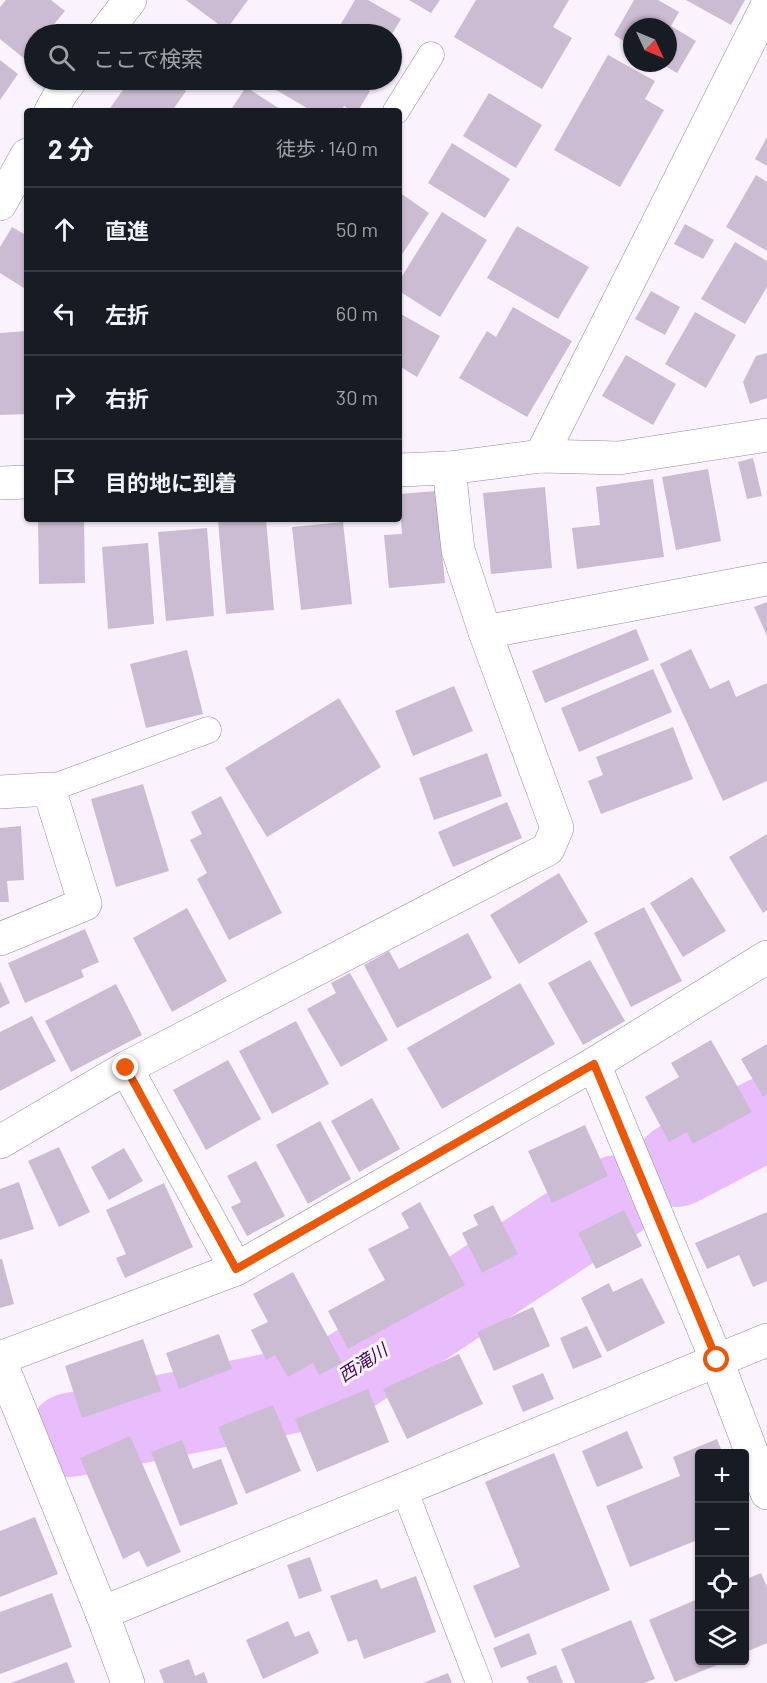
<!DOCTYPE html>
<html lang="ja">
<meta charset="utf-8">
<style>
:root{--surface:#171b24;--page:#242831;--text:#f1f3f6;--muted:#9ea1a6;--line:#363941}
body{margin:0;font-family:Barlow,"Noto Sans JP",sans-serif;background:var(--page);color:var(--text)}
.controls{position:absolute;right:18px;bottom:18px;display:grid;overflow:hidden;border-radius:6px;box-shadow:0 2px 4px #0004}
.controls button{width:54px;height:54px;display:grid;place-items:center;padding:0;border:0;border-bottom:2px solid var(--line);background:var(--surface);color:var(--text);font:30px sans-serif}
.compass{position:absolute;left:623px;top:18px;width:54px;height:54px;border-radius:50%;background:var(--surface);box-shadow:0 2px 4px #0004;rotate:134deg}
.stop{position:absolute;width:18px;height:18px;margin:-14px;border:4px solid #ea580c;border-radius:50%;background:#fff}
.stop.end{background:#ea580c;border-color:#fff;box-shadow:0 2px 6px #0008}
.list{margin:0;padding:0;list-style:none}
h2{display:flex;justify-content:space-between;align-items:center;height:78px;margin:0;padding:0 24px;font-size:26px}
h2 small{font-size:20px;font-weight:400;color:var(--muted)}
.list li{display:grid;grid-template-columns:39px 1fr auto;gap:18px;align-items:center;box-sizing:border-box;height:84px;padding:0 24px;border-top:2px solid var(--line)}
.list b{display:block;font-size:22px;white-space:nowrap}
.list em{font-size:20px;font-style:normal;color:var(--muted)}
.icon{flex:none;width:33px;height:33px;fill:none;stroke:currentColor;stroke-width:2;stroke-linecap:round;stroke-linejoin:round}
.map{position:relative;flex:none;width:767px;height:1683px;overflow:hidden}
.search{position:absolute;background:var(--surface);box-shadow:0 2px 4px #0004;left:24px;top:24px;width:378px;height:66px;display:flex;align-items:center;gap:15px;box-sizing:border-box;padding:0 21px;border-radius:33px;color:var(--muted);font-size:22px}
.panel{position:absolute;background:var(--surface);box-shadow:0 2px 4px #0004;left:24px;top:108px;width:378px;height:414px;border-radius:6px}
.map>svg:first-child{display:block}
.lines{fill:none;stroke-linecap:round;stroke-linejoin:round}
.river{stroke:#e9bdfc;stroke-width:84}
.building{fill:#ccbcd3}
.lane-casing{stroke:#97889e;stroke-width:27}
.street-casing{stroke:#97889e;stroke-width:34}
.lane{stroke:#fff;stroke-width:26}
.street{stroke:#fff;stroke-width:33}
.route{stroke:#ea580c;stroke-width:8}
.labels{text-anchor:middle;stroke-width:6;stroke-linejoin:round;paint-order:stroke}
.water-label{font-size:18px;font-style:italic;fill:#400c51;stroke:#faf3fd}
</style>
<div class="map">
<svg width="767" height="1683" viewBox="0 0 767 1683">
<rect width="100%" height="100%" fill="#faf3fd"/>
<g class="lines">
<!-- river -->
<g class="river">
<polyline points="677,1165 767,1118"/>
<polyline points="70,1435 333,1383 617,1197"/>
</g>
</g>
<!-- building -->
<g class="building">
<polygon points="6,0 51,0 65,11 46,34 34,34 34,49 26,60 0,39 0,7"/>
<polygon points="186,0 248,0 226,30"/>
<polygon points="355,0 368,0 401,19 392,34 335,34"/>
<polygon points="409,0 440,0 431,13"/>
<polygon points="476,0 569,0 553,27 572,38 542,89 454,37"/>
<polygon points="634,0 658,0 679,12 671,26 696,41 677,73 660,63 668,63 668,27 632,27 632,46 614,35"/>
<polygon points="686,0 745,0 731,25"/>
<polygon points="175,25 188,34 167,34"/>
<polygon points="608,55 655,81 645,99 664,110 620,187 554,150"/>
<polygon points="0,60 18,74 0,100"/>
<polygon points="130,80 170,80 186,91 172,111 108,111"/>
<polygon points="259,80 351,80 370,91 358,111 352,111 344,106 341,111 312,111"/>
<polygon points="246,87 283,111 230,111"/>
<polygon points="489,93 542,125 516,168 463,136"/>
<polygon points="767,137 767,166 755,159"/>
<polygon points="452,143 510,179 485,218 428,183"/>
<polygon points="756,175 767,182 767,251 726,227"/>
<polygon points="399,192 429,213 399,259"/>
<polygon points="442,212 487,240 440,317 399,291 399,281"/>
<polygon points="685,224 714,240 703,259 674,244"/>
<polygon points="517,226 589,267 558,319 487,278"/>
<polygon points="12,227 24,234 27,230 27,290 0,273 0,247"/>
<polygon points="735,242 767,261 767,287 745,324 701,299"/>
<polygon points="651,291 680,307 665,335 635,319"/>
<polygon points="513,307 572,341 527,417 459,378 487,331 496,337"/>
<polygon points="695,312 736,335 706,388 665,364"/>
<polygon points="399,313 440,336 417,377 399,366"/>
<polygon points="27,331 27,414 0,415 0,333"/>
<polygon points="767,353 767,398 750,404 743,382 756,356"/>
<polygon points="626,355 676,384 653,425 602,396"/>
<polygon points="753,458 762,496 747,499 738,462"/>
<polygon points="708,469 721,541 676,550 662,477"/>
<polygon points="653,479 664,557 577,569 572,528 600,525 596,487"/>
<polygon points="545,487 552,568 491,574 483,493"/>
<polygon points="436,491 445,583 389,588 384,535 402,534 399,494"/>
<polygon points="38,519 84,519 85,583 39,584"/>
<polygon points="242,519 266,519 274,610 226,614 218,521"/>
<polygon points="343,522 352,604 301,610 292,527"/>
<polygon points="207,528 214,616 166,621 158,532"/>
<polygon points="148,543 154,624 108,629 102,547"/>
<polygon points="767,602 767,636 754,607"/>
<polygon points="636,629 649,660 545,703 532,671"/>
<polygon points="691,649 710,689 729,680 736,697 767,683 767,781 723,801 660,664"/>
<polygon points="187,650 203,714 146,728 130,664"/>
<polygon points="653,669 672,712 579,752 561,708"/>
<polygon points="454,686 473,731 413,756 395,711"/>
<polygon points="339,698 381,767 267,837 225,768"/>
<polygon points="673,727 693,779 601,814 588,781 603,775 596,757"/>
<polygon points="487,753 502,796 434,820 419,778"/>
<polygon points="143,784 169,871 116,887 91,799"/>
<polygon points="221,796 282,913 229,940 197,879 207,873 190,840 202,834 191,812"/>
<polygon points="507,802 522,838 453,867 438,832"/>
<polygon points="21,826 24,880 7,881 9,902 0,902 0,828"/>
<polygon points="767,834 767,910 763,913 729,857"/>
<polygon points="559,873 588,922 519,964 490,915"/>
<polygon points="692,877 726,931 683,957 650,903"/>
<polygon points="644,907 682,981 631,1007 594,933"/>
<polygon points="187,908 227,981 172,1012 133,938"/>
<polygon points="85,929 99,962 81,970 84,977 25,1003 8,963"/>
<polygon points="468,933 492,978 397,1028 364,965 389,951 399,969"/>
<polygon points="590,960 625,1021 583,1045 548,983"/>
<polygon points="350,973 388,1040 341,1067 307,1009 336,993 331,983"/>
<polygon points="0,981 10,1003 0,1008"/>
<polygon points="520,983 555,1044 442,1109 407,1048"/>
<polygon points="116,984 142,1035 71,1072 45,1021"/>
<polygon points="32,1016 56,1061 0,1091 0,1032"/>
<polygon points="296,1021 329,1084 272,1114 239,1051"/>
<polygon points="711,1040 752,1112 693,1144 687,1132 669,1142 645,1097 679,1077 671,1063"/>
<polygon points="767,1044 767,1094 763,1097 741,1059"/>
<polygon points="228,1060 261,1119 206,1150 173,1090"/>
<polygon points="372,1098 400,1149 359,1172 331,1121"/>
<polygon points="320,1121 351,1179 308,1204 276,1145"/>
<polygon points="585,1125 608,1176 552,1203 528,1151"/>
<polygon points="59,1147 90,1212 59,1227 28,1161"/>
<polygon points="124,1148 143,1181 109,1200 91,1167"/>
<polygon points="256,1161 285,1216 247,1236 231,1207 241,1202 227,1176"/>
<polygon points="19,1182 34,1229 0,1240 0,1189"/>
<polygon points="164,1183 193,1247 125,1278 116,1258 126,1254 106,1210"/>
<polygon points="420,1202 465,1285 348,1349 328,1311 385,1280 368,1249 409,1228 401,1213"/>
<polygon points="493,1205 518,1254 482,1273 462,1233 478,1225 473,1215"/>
<polygon points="624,1210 642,1246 596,1269 578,1233"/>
<polygon points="767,1212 767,1281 753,1287 739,1255 707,1269 695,1243"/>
<polygon points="0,1259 2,1259 14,1304 0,1308"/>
<polygon points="293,1272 342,1363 319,1375 313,1363 288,1377 275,1355 266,1360 251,1330 268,1322 253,1294"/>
<polygon points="642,1278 665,1323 607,1352 581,1298 609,1283 613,1292"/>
<polygon points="533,1307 550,1346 494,1371 477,1332"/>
<polygon points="587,1326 602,1357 573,1369 560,1338"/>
<polygon points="219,1334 232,1369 179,1389 166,1353"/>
<polygon points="143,1339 161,1391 82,1418 65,1366"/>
<polygon points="459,1354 483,1404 407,1439 383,1389"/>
<polygon points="543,1373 554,1399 523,1412 512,1386"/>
<polygon points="368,1389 389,1442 317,1472 295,1419"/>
<polygon points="273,1405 301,1471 246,1494 218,1427"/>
<polygon points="627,1431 643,1468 597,1487 582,1451"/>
<polygon points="130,1436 181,1552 147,1567 139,1551 123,1559 80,1458"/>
<polygon points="717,1439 723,1454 700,1454 700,1539 630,1567 606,1506 680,1476 673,1457"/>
<polygon points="182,1440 193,1469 221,1459 238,1504 180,1526 151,1452"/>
<polygon points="554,1453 610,1590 495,1638 473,1586 520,1567 485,1482"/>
<polygon points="35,1517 58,1574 0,1597 0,1531"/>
<polygon points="310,1557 322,1591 299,1599 287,1565"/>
<polygon points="761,1573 767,1587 767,1643 744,1653 744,1580"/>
<polygon points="416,1576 436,1632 364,1659 357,1639 348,1642 330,1596 377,1579 381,1589"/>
<polygon points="52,1593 72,1647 0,1674 0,1612"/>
<polygon points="700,1598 700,1660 727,1661 675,1682 649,1620"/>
<polygon points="631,1620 655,1679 644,1683 575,1683 561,1649"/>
<polygon points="288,1621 295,1637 309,1631 319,1653 263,1679 246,1640"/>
<polygon points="529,1633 537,1654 501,1668 493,1648"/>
<polygon points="189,1659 195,1676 204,1672 208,1683 164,1683 159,1670"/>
<polygon points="67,1662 75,1683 11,1683"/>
<polygon points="556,1665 563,1683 529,1683 526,1677"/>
<polygon points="448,1673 452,1683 423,1683"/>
</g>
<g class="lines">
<!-- lane casing -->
<g class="lane-casing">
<g id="lane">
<polyline points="396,111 431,55"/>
<polyline points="49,789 208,730"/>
<polyline points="404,1489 479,1683"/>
</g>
</g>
<!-- street casing -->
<g class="street-casing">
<g id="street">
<polyline points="104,34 130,0"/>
<polyline points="51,111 61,93 71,80"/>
<polyline points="0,204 27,155"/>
<polyline points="541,456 767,6"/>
<polyline points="399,470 449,468 541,456 619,458 767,435"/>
<polyline points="0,483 27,482"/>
<polyline points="485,632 767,579"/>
<polyline points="0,792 49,789 85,904 0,939"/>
<polyline points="594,1064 717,1361 767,1493"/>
<polyline points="126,1068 236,1269"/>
<polyline points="0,1142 126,1068 548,849 557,828 485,632 458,550 449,468"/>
<polyline points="0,1358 236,1269 594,1064 767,957"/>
<polyline points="0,1361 102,1613 128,1683"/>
<polyline points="102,1613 767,1340"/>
</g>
</g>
<!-- lane -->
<use href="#lane" class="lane"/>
<!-- street -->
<use href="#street" class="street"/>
</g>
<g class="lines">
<!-- route -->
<polyline class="route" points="126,1068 236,1269 594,1064 717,1360"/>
</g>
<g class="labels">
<!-- water labels -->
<g class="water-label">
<text transform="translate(363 1363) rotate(-33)" y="6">西滝川</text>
</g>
</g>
</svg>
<div class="controls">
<button>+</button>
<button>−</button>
<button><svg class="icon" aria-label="locate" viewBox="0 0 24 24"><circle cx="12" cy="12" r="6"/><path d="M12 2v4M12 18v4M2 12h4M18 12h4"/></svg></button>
<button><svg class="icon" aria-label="layers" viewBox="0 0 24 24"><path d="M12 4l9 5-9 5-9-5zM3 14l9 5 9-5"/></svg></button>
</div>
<svg class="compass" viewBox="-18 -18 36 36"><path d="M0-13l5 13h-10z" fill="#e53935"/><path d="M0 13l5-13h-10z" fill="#9ea1a6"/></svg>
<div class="stop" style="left:717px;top:1360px"></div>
<div class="stop end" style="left:126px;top:1068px"></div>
<div class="search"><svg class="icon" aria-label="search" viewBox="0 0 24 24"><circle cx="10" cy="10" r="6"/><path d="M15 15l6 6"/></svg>ここで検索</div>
<section class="panel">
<h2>2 分<small>徒歩 · 140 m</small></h2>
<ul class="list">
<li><svg class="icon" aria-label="ahead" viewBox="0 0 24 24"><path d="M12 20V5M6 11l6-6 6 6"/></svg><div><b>直進</b></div><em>50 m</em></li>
<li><svg class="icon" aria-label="left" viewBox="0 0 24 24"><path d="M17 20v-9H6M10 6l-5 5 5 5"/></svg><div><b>左折</b></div><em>60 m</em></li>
<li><svg class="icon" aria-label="right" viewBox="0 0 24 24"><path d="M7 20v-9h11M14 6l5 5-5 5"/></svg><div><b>右折</b></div><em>30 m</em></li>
<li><svg class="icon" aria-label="arrive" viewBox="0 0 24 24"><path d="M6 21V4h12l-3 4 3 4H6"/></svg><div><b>目的地に到着</b></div></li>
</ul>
</section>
</div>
